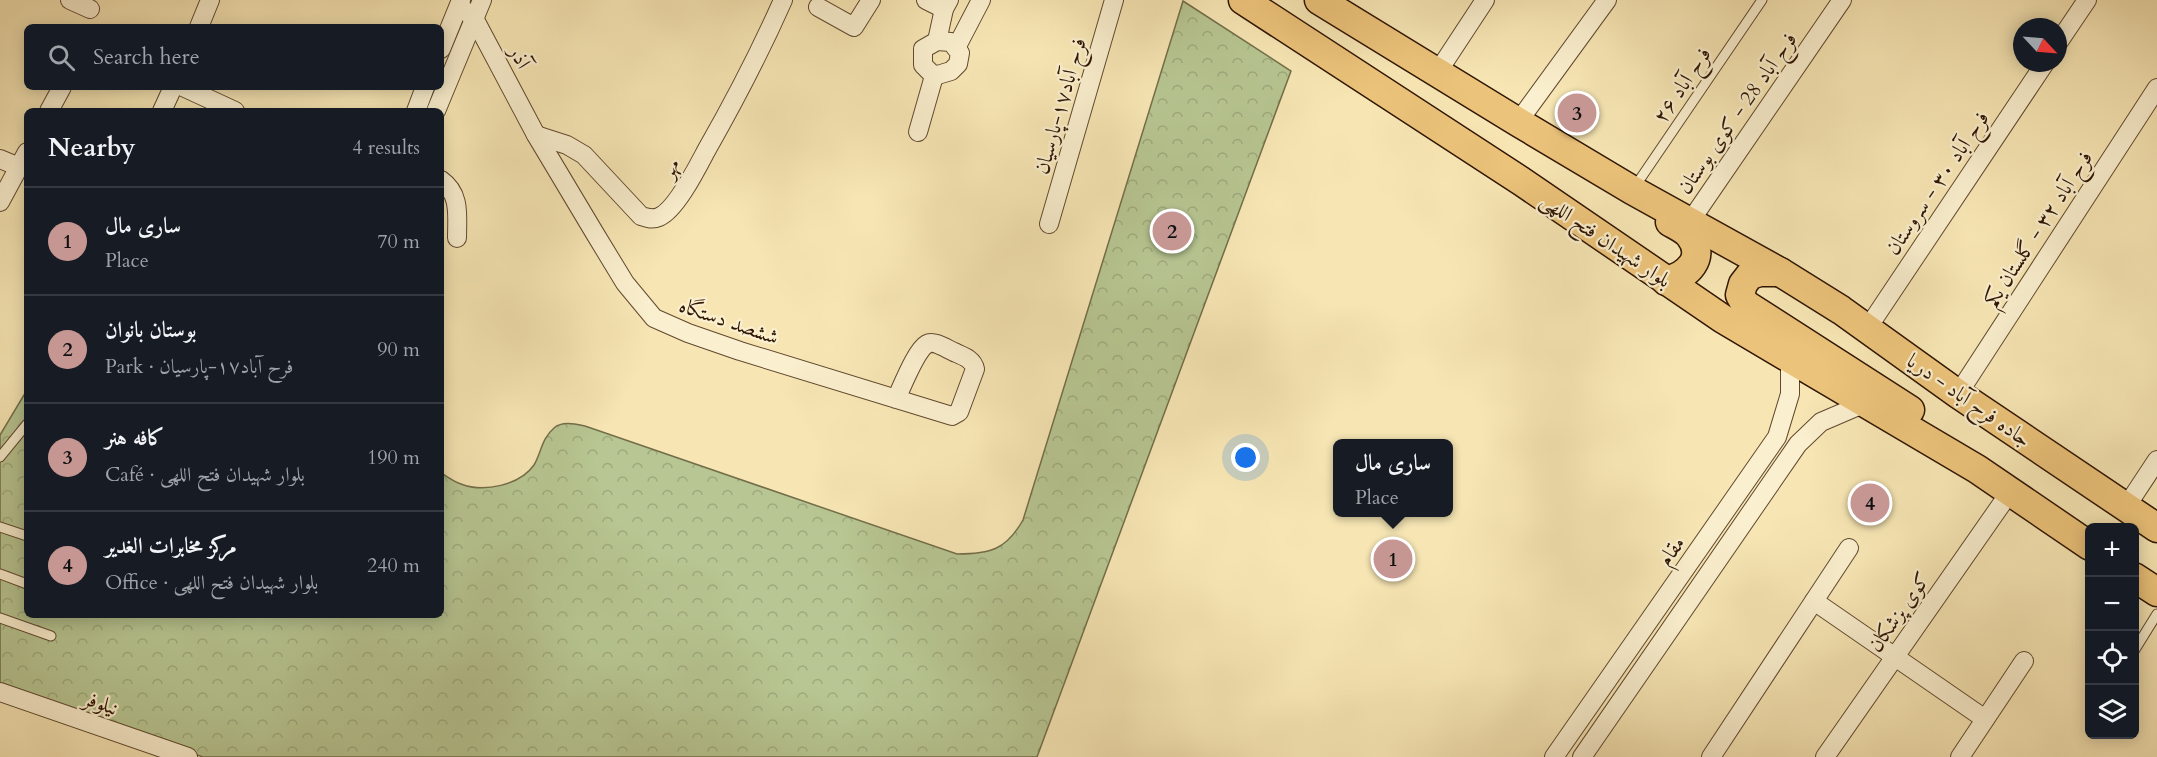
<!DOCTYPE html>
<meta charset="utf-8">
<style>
:root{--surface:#171b24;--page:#242831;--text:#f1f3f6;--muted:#9ea1a6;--line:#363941;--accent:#c59692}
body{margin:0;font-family:Cardo,Amiri,serif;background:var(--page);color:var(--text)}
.controls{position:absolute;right:18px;bottom:18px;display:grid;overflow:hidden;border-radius:9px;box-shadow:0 3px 15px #0003}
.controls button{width:54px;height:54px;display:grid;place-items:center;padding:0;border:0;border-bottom:2px solid var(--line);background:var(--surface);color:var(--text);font:30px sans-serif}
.compass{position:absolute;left:2013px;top:18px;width:54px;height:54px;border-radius:50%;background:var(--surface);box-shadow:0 3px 15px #0003;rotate:116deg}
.you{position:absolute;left:1246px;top:458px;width:21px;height:21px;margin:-15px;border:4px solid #fff;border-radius:50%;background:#1a73e8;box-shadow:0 0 0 9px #1a73e833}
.badge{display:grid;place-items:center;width:39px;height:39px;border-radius:50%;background:var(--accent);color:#111;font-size:20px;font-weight:700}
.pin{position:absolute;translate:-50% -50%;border:3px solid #fff;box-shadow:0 2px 6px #0006}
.popup{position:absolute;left:1333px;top:439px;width:120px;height:78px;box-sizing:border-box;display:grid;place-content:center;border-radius:9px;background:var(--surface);filter:drop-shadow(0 2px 4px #0005);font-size:20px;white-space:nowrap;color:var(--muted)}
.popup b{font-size:22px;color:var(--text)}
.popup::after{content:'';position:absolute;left:50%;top:100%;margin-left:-12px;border:12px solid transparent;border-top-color:var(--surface)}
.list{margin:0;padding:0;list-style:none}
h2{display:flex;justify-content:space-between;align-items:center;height:78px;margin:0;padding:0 24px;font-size:26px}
h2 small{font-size:20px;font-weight:400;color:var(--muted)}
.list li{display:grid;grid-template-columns:39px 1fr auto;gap:18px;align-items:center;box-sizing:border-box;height:108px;padding:0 24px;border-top:2px solid var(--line)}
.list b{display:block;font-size:22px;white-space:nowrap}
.list p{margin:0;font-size:20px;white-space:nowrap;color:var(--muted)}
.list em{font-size:20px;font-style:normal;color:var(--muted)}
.icon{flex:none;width:33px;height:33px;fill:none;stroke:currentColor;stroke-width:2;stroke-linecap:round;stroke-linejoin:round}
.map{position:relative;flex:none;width:2157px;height:757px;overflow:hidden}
.search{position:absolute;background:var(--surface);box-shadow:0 3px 15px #0003;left:24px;top:24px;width:420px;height:66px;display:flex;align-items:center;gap:15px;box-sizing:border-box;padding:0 21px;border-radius:9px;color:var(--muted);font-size:22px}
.panel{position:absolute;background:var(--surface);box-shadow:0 3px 15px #0003;left:24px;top:108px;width:420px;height:510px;border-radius:9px}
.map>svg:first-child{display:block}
.forest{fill:url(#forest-crowns);stroke:#736e4a;stroke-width:1.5}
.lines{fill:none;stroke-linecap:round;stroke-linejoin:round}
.service-casing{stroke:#61492f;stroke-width:11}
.minor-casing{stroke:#61492f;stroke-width:20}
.primary-casing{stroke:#2f1503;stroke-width:31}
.service{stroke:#faefce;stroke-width:9}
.minor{stroke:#faefce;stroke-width:18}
.primary{stroke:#ecc37a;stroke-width:28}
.labels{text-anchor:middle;stroke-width:4.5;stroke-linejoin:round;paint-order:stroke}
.street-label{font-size:21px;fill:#2f1503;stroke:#faefce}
</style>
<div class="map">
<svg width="2157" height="757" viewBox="0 0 2157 757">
<defs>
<pattern id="forest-crowns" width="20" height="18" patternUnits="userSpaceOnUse" patternTransform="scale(1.5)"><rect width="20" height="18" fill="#b7c692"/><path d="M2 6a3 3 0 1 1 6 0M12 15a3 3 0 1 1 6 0" fill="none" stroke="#9ea97c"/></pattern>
</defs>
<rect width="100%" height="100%" fill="#f7e6b4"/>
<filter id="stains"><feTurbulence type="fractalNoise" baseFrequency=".00333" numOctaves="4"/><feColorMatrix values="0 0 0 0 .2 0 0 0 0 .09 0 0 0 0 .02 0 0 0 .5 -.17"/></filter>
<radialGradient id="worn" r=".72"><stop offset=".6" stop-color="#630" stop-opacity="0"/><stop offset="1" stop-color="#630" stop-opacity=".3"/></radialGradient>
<!-- forest -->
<path class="forest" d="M1183 1 1291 71 1037 757H203L0 687V435L27 390V615H441V473C448 477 454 482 461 484 484 493 520 485 534 465 541 453 542 438 554 428 562 421 575 424 585 426L957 554C990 554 1006 550 1023 520Z"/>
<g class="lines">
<!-- service casing -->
<g class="service-casing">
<g id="service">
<polyline points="1634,188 1762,0"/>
<polyline points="0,457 27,424"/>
<polyline points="0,527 27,536"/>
<polyline points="0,574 27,584"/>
<polyline points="0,618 51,636"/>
<polyline points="2134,651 2157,614"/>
</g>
</g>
<!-- minor casing -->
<g class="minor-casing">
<g id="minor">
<polyline points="70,0 90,9"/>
<polyline points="926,0 944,9"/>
<path d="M459 6 474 18 536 135 594 232 625 283 654 318 688 333 740 351 952 416 959 412 975 369C973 359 963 356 954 352 947 349 934 340 927 344 916 350 902 387 896 399"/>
<polyline points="818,7 854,27 871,0"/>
<polyline points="199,27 210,0"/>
<polygon points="937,41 951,42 960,53 958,64 951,71 934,76 923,65 923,49"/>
<polyline points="937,41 944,9 949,0"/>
<polyline points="2058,43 2087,0"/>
<polyline points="956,48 981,0"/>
<polyline points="441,49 461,0"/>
<polyline points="1437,73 1485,0"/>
<polyline points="183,87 235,111"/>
<polyline points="49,111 62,87"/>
<polyline points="162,111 173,87"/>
<polyline points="416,111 425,87"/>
<polyline points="436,111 482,0"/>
<polyline points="1518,122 1607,0"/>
<polyline points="918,132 934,76"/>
<path d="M536 135 567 145 584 155 641 216C647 218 652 220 659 217 676 210 697 168 706 151 734 102 760 52 783 0"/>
<polyline points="0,159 19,167"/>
<path d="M441 180C461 194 457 216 457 238"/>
<polyline points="0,202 27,152"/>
<polyline points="1689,223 1842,0"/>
<polyline points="1049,224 1114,0"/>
<polyline points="1867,329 2045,63"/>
<polyline points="1958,394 2157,88"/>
<polyline points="2126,507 2157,460"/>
<polyline points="1814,601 1985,719"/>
<polyline points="0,692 188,757"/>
<polyline points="1554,757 1777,437 1790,394 1790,358"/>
<polyline points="1582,757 1798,444 1821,422 1863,404"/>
<polyline points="1711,757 1849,548"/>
<polyline points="1825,757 2010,492"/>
<polyline points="1960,757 2024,661"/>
</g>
</g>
<!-- primary casing -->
<g class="primary-casing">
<g id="primary">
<polyline points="1243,0 1521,181 1723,319 1977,469 2090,546"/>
<polyline points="1319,0 1518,122 1632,190 1780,272 1841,310 1958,394 2157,528"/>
<polyline points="1780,272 1760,272 1750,275 1743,284 1740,295 1745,304 1910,410"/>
<path d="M1666 281C1687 276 1707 258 1690 236 1686 230 1677 226 1670 222"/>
<polyline points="2134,577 2157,592"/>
</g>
</g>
<!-- service -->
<use href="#service" class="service"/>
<!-- minor -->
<use href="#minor" class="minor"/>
<!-- primary -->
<use href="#primary" class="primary"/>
</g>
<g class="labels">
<!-- street labels -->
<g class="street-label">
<text transform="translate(520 57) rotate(62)" y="7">آذر</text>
<text transform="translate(1682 85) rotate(-56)" y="7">فرح آباد ۲۶</text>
<text transform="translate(1060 106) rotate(-74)" y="7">فرح آباد۱۷-پارسیان</text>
<text transform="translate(1737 113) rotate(-55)" y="7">فرح آباد 28 - کوی بوستان</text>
<text transform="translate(670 168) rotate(-59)" y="7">مهر</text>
<text transform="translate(1937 183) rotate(-56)" y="7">فرح آباد ۳۰ - سروستان</text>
<text transform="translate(2038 229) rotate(-57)" y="7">فرح آباد ۳۲ - گلستان یکم</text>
<text transform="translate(1606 240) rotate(34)" y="7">بلوار شهیدان فتح اللهی</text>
<text transform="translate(729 321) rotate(19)" y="7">ششصد دستگاه</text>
<text transform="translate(1969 400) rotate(35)" y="7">جاده فرح آباد - دریا</text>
<text transform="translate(1671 551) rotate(-55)" y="7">مقام</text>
<text transform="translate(1899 612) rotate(-55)" y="7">کوی پزشکان</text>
<text transform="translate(101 703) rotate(19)" y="7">نیلوفر</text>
</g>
</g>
<rect width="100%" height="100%" filter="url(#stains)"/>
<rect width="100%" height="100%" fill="url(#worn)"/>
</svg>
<div class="controls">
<button>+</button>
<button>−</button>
<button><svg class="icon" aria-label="locate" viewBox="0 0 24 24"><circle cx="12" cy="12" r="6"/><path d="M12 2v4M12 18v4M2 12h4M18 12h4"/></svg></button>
<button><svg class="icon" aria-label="layers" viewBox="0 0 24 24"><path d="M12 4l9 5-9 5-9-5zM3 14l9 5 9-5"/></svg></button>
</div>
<svg class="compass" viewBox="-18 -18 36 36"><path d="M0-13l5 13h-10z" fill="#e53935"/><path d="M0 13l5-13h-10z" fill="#9ea1a6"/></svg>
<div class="you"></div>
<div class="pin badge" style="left:1393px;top:559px">1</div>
<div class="popup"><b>ساری مال</b>Place</div>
<div class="pin badge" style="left:1172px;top:231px">2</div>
<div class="pin badge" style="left:1577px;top:113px">3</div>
<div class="pin badge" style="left:1870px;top:503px">4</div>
<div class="search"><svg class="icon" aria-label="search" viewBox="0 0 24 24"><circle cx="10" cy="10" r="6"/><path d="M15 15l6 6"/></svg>Search here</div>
<section class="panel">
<h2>Nearby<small>4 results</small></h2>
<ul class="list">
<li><span class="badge">1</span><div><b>ساری مال</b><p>Place</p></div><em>70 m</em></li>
<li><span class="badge">2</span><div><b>بوستان بانوان</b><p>Park · فرح آباد۱۷-پارسیان</p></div><em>90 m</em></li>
<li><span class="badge">3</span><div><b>کافه هنر</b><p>Café · بلوار شهیدان فتح اللهی</p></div><em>190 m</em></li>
<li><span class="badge">4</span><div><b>مرکز مخابرات الغدیر</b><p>Office · بلوار شهیدان فتح اللهی</p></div><em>240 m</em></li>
</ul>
</section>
</div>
